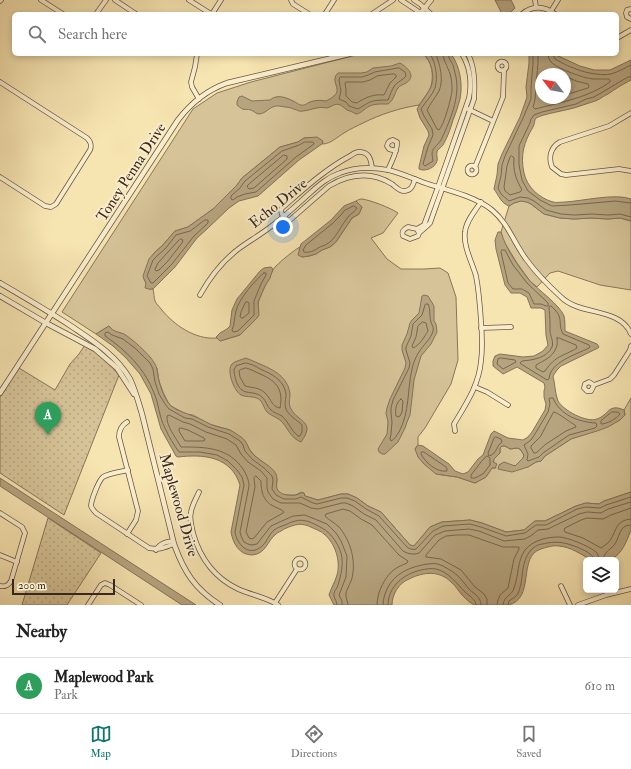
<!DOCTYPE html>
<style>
:root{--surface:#fff;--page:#f2f2f2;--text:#222;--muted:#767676;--line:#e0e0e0;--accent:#0f766e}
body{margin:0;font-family:"IM FELL Double Pica",serif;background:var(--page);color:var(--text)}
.controls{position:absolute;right:12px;bottom:12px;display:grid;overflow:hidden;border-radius:6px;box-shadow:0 2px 6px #0003}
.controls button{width:36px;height:36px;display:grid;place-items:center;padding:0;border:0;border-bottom:1px solid var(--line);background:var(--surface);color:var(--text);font:20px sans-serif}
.compass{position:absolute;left:535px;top:68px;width:36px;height:36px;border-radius:50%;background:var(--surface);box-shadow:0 2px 6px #0003;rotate:301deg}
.scale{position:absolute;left:12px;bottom:10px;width:103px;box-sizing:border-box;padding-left:4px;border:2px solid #3a271e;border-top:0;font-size:11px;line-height:14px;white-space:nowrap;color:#3a271e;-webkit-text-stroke:3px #f9edcc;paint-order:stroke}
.you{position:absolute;left:283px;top:227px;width:14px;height:14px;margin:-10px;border:3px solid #fff;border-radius:50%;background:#1a73e8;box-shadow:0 0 0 6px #1a73e833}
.badge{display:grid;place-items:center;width:26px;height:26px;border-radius:50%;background:var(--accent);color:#fff;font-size:13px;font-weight:700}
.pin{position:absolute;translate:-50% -33px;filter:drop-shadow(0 1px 2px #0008)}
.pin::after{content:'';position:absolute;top:21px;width:14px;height:12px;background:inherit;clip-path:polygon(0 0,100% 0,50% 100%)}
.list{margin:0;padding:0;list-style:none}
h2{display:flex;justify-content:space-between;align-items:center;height:52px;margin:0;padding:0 16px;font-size:17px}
h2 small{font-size:13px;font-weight:400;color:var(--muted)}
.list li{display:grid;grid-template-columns:26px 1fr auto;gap:12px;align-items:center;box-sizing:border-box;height:56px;padding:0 16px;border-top:1px solid var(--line)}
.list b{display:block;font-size:15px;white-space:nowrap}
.list p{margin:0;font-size:13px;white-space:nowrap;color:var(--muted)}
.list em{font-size:13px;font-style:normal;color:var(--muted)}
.icon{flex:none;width:22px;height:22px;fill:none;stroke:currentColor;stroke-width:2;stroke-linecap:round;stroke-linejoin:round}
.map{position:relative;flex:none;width:631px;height:605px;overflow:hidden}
.search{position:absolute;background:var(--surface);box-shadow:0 2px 6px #0003;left:12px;right:12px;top:12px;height:44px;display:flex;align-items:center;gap:10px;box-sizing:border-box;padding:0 14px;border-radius:6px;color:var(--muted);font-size:15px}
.sheet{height:108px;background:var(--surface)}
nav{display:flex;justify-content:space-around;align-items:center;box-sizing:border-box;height:56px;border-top:1px solid var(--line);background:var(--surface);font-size:11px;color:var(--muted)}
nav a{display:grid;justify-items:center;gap:2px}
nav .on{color:var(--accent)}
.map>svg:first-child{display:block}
.grass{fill:#d6c498;stroke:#88765b}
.park{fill:url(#park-dots);stroke:#88765b}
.water{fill:#b6a47f;stroke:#847258;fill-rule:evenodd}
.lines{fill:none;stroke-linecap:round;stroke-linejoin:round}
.shore{stroke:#78664e;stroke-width:1}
.minor-casing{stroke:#695643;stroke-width:5.5}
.tertiary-casing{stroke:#695643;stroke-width:6}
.minor{stroke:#f9edcc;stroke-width:4}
.tertiary{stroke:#f9edcc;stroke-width:4.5}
.labels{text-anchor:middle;stroke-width:4;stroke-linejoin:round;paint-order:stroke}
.street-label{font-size:15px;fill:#3a271e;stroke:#f9edcc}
</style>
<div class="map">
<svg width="631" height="605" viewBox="0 0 631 605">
<defs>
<pattern id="park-dots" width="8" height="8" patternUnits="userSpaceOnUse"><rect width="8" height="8" fill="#d6c498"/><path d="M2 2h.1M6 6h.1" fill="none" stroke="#b8a883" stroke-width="1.8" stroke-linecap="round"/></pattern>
</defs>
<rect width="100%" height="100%" fill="#f6e4b1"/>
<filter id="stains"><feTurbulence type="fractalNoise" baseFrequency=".005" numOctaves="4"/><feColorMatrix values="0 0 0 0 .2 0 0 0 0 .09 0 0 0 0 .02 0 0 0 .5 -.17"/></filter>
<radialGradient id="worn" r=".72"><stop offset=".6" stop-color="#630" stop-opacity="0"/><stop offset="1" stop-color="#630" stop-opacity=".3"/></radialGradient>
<!-- grass -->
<g class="grass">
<path d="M360 54H423C432 61 434 75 431 86 429 92 423 99 419 105 400 108 381 114 363 123 357 126 350 129 344 133 337 137 331 144 322 144L323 142 310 138H304L298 142 280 147 242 178 237 185 213 209 188 227 175 231 162 246 155 252 147 266 144 279 149 289H153C154 293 154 298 155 301 156 304 159 306 161 309 174 325 195 340 217 338L220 341 240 335 257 318C260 313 257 306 259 300 261 294 271 272 275 267 283 259 292 252 301 246L299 249 302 257 309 256 316 254 322 250 330 247 336 242 352 218 359 214 362 207 356 201C358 200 359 199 362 199 370 200 391 208 398 213L383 233 371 238 387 259 401 269H424L440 268 448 273 456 297 458 360 451 384 425 428 418 437V445L415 449 436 474 457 477 475 483 486 477 492 468H496C492 459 493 459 500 453V448L502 446H505L510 449 517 448 520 449 524 455 523 458 515 466 499 465 528 467 536 462 541 461 545 456 571 439 579 436 625 415 624 410 631 398V492L604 501 599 504 586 503 576 506 545 521H535L524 530 506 532 482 523 470 520 442 522 430 527 414 546 410 545 381 512 368 506 357 498 348 494H341L318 500 305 496 304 493 301 492 296 495H284L279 493 276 488 277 479 270 468 267 465 255 456 249 449 246 443 230 430 209 424 193 415 186 414 171 406 168 402 163 392 159 381 157 368 123 334 113 331 109 326 96 334 62 312 193 109 217 93 251 82Z"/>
<polygon points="521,201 527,202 531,204 544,214 560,218 574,219 591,218 608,219 620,218 631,221 631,290 600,285 558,271 550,273 537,287 530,281 517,263 503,240 501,232 509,206 514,203"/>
</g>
<!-- park -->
<g class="park">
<path d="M85 345C98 354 109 363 119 375L64 515 0 473V397L19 368 55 390 70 364 79 354Z"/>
<polygon points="48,518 101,553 67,605 22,605"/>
</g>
<!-- water -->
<g class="water">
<polygon points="495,0 511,0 515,8 509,14 502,14"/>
<path d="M423 54H451C460 66 463 84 460 99 458 106 456 113 453 120 451 127 448 136 444 143 443 147 437 149 437 152 436 155 438 158 437 161 435 168 425 172 419 169V167L424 146 429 135 428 131 420 118 417 109C421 102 427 95 431 87 435 77 432 61 423 54Z"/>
<path d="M529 54H554L580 66 594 70H610L631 60V80C623 84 615 89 608 94 603 96 599 100 595 101 589 103 583 105 577 107 569 110 542 114 536 118 534 120 535 124 533 127 524 142 520 155 524 173 527 187 539 198 553 202 556 203 561 202 565 202 583 201 615 193 631 199V221L620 218 608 219 591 218 574 219 560 218 544 214 531 204 527 202 521 201 514 203 509 206C501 203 499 196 494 189L497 175 498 164 502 154 520 117 527 97 526 87 529 63ZM541 74H565V98H541Z"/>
<path d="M400 63C407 67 417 76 406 83 403 85 400 85 398 88 394 94 394 100 388 104 380 104 372 103 365 109 362 111 361 113 356 114 353 112 350 111 347 110 345 109 344 107 342 106 336 102 333 106 327 108 318 106 312 110 303 111 299 112 298 110 294 109 290 107 284 107 279 106 270 105 266 114 259 114 256 114 254 111 251 110 243 108 245 112 237 105V102L239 97 242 96 252 101 270 100C277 94 285 97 293 101 296 102 299 105 301 105 305 106 307 103 310 102 315 100 321 100 326 101 328 100 332 98 334 96 343 89 329 81 338 73H361L367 72 373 68 391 66Z"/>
<polygon points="317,137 323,141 322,144 299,160 258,196 239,201 229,208 207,229 197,238 175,267 153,289 149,289 145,288 146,283 144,279 143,276 149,259 155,252 162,246 175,231 188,227 213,209 237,185 242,178 280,147 298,142 304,138"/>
<polygon points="356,201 362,207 359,214 352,218 336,242 330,247 322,250 316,254 309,256 302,257 298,255 301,244 331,220 344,206"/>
<path d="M498 232H501C506 249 518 266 529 280 537 289 560 305 564 316 565 320 565 326 565 331L597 344 599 347 598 348 561 366 557 370 553 376C555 384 555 393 558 401 563 410 586 423 597 419 609 415 608 403 624 410L625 415 620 420 608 427 597 431 571 439 545 456 541 461 536 462 528 467 512 472 498 469 499 465 504 462 515 466 523 458 524 455 520 449 517 448 510 449 505 446H502L500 448V453L494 459 493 462 497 464 495 468H492L486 477 475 483 457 477 436 474 424 464 418 457 415 449 418 445 423 446 449 464 455 471 463 474 468 472 478 459 483 455 491 434 494 431 508 438 523 440 528 437 532 432 545 410 546 404 544 397V391L545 387 544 383 517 367 503 374 493 366V361L495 356 500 354 523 357 534 356 543 351 548 345 546 335 545 310 541 308H531L527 297 520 293H511L505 285 496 249 495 240Z"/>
<polygon points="271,267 273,269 270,278 265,286 258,302 259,315 257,318 240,335 220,341 216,337 220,333 227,329 230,326 232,310 237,299 260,271 264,268"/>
<polygon points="424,295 428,296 434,306 434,321 436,324 437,332 431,344 421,356 414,380 410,415 407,422 405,428 398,442 385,454 382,454 379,452 378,449 387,434 388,422 386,413 387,408 390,399 405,368 406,363 402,350 402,345 407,334 410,323 412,320 419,313 422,296"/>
<path d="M109 326C114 332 116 331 124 334 131 338 149 354 153 361 158 367 157 374 159 381 161 389 165 400 171 406 177 411 186 413 193 416 199 418 204 421 210 424 216 427 224 428 230 430 234 432 238 435 241 437 248 441 248 451 255 456 261 462 272 466 276 474 279 481 273 489 281 493 284 495 292 496 296 495 300 494 300 492 304 493L305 496 318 500 341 494H348L357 498 368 506 381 512 410 545 414 546 430 527 442 522 470 520 482 523 506 532 524 530 535 521H545L576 506 586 503 599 504 604 501 631 492V530C627 540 622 555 611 559 608 560 605 560 602 560 598 560 594 560 590 559 580 554 571 547 559 546 554 545 547 547 541 549 517 556 536 599 508 605 504 605 479 605 475 605 471 604 466 599 463 596 459 592 456 586 451 582 439 570 423 572 409 579 399 583 392 594 392 605H334L329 595C331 588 335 582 337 575 341 561 335 543 324 534 321 531 317 530 313 528 301 522 296 524 284 529 282 531 278 532 276 534 267 541 266 554 252 555 239 555 233 543 231 532L240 485C231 456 203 454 178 457L176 456 161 429 151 394 140 374 126 358 113 346 96 334Z"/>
<path d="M246 358C251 360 255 362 260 364 274 370 288 377 290 394 290 399 288 404 291 409 299 423 316 421 301 442 290 438 288 427 280 420 276 417 270 415 267 412 264 408 263 404 261 401 255 395 247 398 241 395 234 391 226 370 232 364 235 361 241 360 246 358Z"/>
<polygon points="0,478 196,605 182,605 0,486"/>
</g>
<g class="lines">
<!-- shore -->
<g class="shore">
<path d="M430 54C436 63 438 77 435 88 432 96 425 102 421 109L424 116 432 129 433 135 428 147 423 164 425 166 433 161C433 159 432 156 432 154 432 147 440 144 442 138 450 120 460 98 456 77 455 73 454 69 453 65 451 61 448 58 448 54"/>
<path d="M436 54C440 66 444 79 439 91 435 98 430 104 427 110L437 129 439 130C444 125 451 99 452 91 452 87 452 82 451 78 450 70 443 61 443 54"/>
<polyline points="533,54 533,63 531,87 531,99 523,118 505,156 502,165 501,176 498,188 501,194 509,201 520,197 528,198 534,201 546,210 561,214 574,215 592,214 608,215 620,214 631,217"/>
<path d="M538 54C539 65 536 76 536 87 535 96 536 98 533 107L535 109C559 103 590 97 610 82V80L609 79C603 79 598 79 593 79 583 78 559 69 552 63 549 60 548 57 548 54"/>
<path d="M553 54 555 59C570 68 593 77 611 74 618 72 625 68 631 65"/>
<path d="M399 68 405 72 406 76C403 80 399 81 395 85 392 89 390 95 388 100 371 100 371 101 358 109L349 106 346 102 339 99 341 91 339 80 340 77H362L368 75 375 72Z"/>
<path d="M394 74 396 75V77L390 83 384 95C374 94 366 97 357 103L352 102 346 96V90L345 83 346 82H363L370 80 377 76Z"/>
<polyline points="565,76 576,81 588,84 589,86 588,88 565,95"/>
<polyline points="631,77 628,77 594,97 586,99 576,104 542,112 534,115 531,119 530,123 528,127 519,146 519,165 522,180 528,191 540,200 552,206 570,205 615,201 631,203"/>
<polygon points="305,142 313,142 314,144 296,157 256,192 245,194 237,197 233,200 231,199 231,196 240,188 245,181 282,151 299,145"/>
<polygon points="284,155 287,156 287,159 254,188 249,189 248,188 247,186 249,184"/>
<path d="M512 156 514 158C513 172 516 179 522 190L520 192 510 195 505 191 504 187 507 166 510 157Z"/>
<path d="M354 206 357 208C355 212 351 213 348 217 342 224 335 240 327 244 324 246 321 246 318 248 314 251 309 253 304 252L303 250 306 245 333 223 341 215 344 211Z"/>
<polygon points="205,220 208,220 208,223 194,236 172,264 153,283 151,283 147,276 153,260 158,255 165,249 176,235 190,231"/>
<polygon points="181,239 183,240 182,243 168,261 159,270 156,271 155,269 158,263 168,252 179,240"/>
<polygon points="502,250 505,250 513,265 527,283 548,303 548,306 546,306 541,304 534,304 529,293 522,289 513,289 508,283 501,252"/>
<path d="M264 273H266V275L261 284 254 301V315L238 331 233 332 232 330C235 324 234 318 236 311 238 300 255 280 264 273Z"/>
<polygon points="246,302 248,302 249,303 249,313 243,318 242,318 240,317 241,312"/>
<path d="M426 304H428C431 310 429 316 431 322 432 325 434 328 433 331 431 339 423 345 419 352 416 356 413 364 412 369 407 391 410 411 399 432 396 436 395 439 391 441L390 439 391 434 392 422 391 413V408L393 400 409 368 410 363 406 350V347L411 336 413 324 422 315 425 305Z"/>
<path d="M551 306C565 318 557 322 563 334L589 345 590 347 589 348C575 355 550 362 549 379L547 380 521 364 520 363 522 361C533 360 547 358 552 347 554 342 550 335 550 331 550 323 550 316 549 309V307Z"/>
<path d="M423 322 426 323 428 331C424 337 420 345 413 348L412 346 416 337 418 326Z"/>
<path d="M557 338H559L576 345 577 348C562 357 556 355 545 371L543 372 536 368V365C543 361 553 357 556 348 558 345 557 341 557 338Z"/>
<polygon points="501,358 515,360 516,362 503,369 497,364 498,359"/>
<path d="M246 363C251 364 256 366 260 369 272 374 284 380 286 394 286 399 284 404 286 409 289 416 297 420 302 425V432L300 436H298C291 431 289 422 282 416 279 414 274 413 271 410 267 407 266 400 262 397 256 391 246 394 242 390 237 387 234 375 234 370L236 366Z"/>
<path d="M246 368C250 369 254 371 258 373 275 380 284 388 280 408 272 407 271 399 266 394 260 387 252 388 245 386L240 377 239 371 240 370Z"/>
<path d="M551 398H553C560 415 578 422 596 423L597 426 595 428 569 435 543 453 539 457 528 461 527 460 528 454 524 445 531 440 535 434 548 412 550 404 549 399Z"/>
<path d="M401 399 403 401 402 412 400 416 398 417 396 416C395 410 396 402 401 399Z"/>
<path d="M554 412C560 414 568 421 575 425L576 427 566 431 546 444 536 453H534L531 448V446L540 437Z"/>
<path d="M612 412H618L620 414C616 419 607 424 601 424V421Z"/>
<polygon points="181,428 188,430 204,438 205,440 203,441 185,441 179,431 179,429"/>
<path d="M496 437 501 439 502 442C495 447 498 453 489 456L488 453 494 438Z"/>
<path d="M422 452H424L446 467 447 469V471C437 473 425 462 421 454Z"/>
<polygon points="487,456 490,458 490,465 483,474 475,478 471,478 471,475 481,462"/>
<path d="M256 476 261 481C261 491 263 501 273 506 277 508 281 509 284 512L283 513 267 522 254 538 252 539 249 538 246 532 255 487 254 478Z"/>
<path d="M631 508 611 515 603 519 587 518 581 520 565 528 564 530 565 532 583 538 601 548C605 545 609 543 611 539 617 528 617 520 631 519"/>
<path d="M603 560C604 552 610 550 615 544 618 539 619 533 622 529 624 526 627 525 631 525"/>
<path d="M337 605C337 601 333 597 334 593 334 592 336 589 337 588 340 579 343 568 342 558 341 548 332 533 322 528 307 520 301 517 285 525 281 526 277 528 274 530 268 535 267 543 261 547 248 557 237 544 235 532L244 485 242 477 237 470 228 461 217 455 200 452H179C174 445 169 437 165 428 159 417 159 404 154 393 145 369 126 350 105 336V333L108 332 112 335 123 339 136 349 150 363 153 369 155 382 159 394 165 404 169 409 185 418 192 419 208 427 229 434 240 441 243 445 245 451 252 459 264 468 272 476 273 480 272 489 276 495 284 499H296L301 497 313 503 317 504 341 498H347L355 501 366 509 379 516 407 547C409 549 413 550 416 549L433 531 443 526 470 524 481 527 506 536 525 533 536 525H546L577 509 586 507 600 508 606 505 631 497"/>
<path d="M342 605V601L339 595 346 577 347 556 341 541 336 533 327 524 305 515 293 516 271 526 257 544 251 545 248 544 244 542 241 536 240 532 249 486C249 480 246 474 243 469 228 447 205 447 181 447 176 438 166 426 167 416L169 415 183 422 190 424 206 432 227 439 236 445 241 454 248 462 261 471 267 478V488L268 492 273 499 281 503H300L311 508 318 509 342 503H346L353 506 364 514 376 520 403 551C408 554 414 555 419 553L435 535 445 531 469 529 479 531 504 541 525 539 532 535 538 530 548 529 579 514 587 512 601 513 608 509 631 502"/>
<path d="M348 605C348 602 346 599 346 596 345 591 351 583 352 578 356 561 351 541 339 527 335 523 329 520 325 516L326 514 343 509 350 511 361 519 372 525 399 555 408 561 407 563C403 565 399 566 395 569 385 576 377 592 377 605"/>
<path d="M383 605C383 599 385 593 388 587 395 574 408 568 422 565 427 564 433 563 438 564 444 566 452 571 457 575 461 579 465 584 469 589 474 594 481 597 481 605"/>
<path d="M388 605C388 586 404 574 421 570 426 569 431 568 436 569 449 572 456 583 465 592 469 596 476 599 476 605"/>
<polyline points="487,605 487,599 484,594 475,587 461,570 441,559 426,557 426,555 439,540 446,536 457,535 469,535 503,547 519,547 519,549 514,559 508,588 500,595 498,600 497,605"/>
<path d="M503 605C504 595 512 596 514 588 519 575 517 561 525 550 533 540 547 537 559 537 567 537 589 546 596 552 598 554 599 557 599 560"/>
<path d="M508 605 509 601C511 599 515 598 517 595 519 593 520 587 521 584 523 570 523 552 538 545 540 544 544 544 547 543 559 541 566 543 577 547 583 550 593 553 594 560"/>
</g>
<!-- minor casing -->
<g class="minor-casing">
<g id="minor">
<polyline points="41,0 63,14"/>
<polyline points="115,0 136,14"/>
<polyline points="189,0 211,14"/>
<polyline points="291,0 293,4 309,14"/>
<polyline points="401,0 422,14"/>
<polyline points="414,0 420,4 431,14"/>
<polyline points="535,0 536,7"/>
<polyline points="0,1 1,0"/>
<polyline points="631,9 627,10 626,13 627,17 631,19"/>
<polyline points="551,11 558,0"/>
<polyline points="96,14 106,0"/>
<polyline points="212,14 221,0"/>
<polyline points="325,14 334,0"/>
<polyline points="372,14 393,0"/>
<path d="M522 14C533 5 544 6 555 14"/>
<polyline points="617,38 631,30"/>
<polyline points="197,54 195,67 191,82 192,87 199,99"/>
<circle cx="502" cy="66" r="4.5"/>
<path d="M0 82 87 138C91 142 92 145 90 150L56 204 51 207 45 206 0 177"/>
<polyline points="468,109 493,121"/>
<path d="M631 113 609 126 560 142C551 147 548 157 552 167L561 174 566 175 619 169 631 171"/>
<circle cx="472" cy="170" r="4.5"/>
<polyline points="475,167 503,97 504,70"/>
<path d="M372 168C371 161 370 153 361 152 357 151 353 154 350 156 324 170 304 189 282 208L281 210C281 215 285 220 290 220L329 186C349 174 371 171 392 184 396 187 400 192 405 191 412 190 413 185 415 179"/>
<path d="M388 170C391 162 398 151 397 142L393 140C389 141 388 142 387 146L389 149 396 151"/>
<path d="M417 229 419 233 418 236 410 239 403 236C401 231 404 229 408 227L417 229 424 225 438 187 469 98C472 82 470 67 462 54"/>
<path d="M419 233 427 226 430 223 474 99C475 83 475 68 468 54"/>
<path d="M200 295C210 277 223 260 241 247 251 240 263 233 273 225 286 215 298 204 310 193 319 185 328 177 340 173 355 167 372 167 388 170 401 173 414 179 428 184 448 190 476 197 492 210 508 223 514 243 526 259 536 273 549 286 561 297 580 316 620 307 631 334"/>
<polyline points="481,328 511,327"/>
<polyline points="594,385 589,382 585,384 584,388 587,391 591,391 594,385 610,379 614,375 630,350 631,346"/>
<polyline points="475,387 487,392 508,405"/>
<path d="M127 422C122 425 119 430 119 437L138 511 136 520 127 534"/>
<path d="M455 431 454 424C466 404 479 385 481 361 483 347 482 334 481 321 480 306 479 291 476 276 472 262 463 246 465 232 466 221 475 211 481 202"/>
<path d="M128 470C121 472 109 473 103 477 99 480 91 500 91 506 92 509 94 511 96 513L149 548C159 550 164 548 174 544"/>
<path d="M199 492C196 499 192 505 191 512 189 520 192 526 193 533 200 558 215 578 238 589 251 595 266 597 278 605"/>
<path d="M0 513 22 527 25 533 11 581C8 586 5 587 0 586"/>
<path d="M156 550C160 543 166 542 173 541"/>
<polyline points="0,555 17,562"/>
<circle cx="300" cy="564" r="5.5"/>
<polyline points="561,586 570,605"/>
<polyline points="275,603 297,569"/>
<polyline points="88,605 101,585 105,583 110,585 141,605"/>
<polyline points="578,605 606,595 631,589"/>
</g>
</g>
<!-- tertiary casing -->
<g class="tertiary-casing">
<g id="tertiary">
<polyline points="420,14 431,0"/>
<path d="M0 283C24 297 48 311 71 326 93 341 116 355 130 379 135 389 139 404 142 414L174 544C184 572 195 589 220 605"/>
<polyline points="0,296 46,323 95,349 117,368 134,394"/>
<path d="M0 393 178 120C191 103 207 90 227 83L349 54"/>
</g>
</g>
<!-- minor -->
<use href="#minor" class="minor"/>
<!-- tertiary -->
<use href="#tertiary" class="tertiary"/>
</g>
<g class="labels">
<!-- street labels -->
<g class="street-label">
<text transform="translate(131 172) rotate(-57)" y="5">Toney Penna Drive</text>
<text transform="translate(278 203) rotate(-39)" y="5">Echo Drive</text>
<text transform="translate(179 505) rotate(74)" y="5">Maplewood Drive</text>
</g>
</g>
<rect width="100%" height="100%" filter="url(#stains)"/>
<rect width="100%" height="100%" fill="url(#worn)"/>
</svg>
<div class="controls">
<button><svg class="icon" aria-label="layers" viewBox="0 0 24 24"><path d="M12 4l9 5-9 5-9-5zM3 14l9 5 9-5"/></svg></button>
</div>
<svg class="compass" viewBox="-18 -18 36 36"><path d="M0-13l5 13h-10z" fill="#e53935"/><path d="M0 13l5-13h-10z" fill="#767676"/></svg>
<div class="scale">200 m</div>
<div class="you"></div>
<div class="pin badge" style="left:48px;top:435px;background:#2e9e5b">A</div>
<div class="search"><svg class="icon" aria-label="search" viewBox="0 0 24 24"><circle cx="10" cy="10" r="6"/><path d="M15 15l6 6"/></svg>Search here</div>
</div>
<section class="sheet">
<h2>Nearby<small></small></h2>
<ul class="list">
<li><span class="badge" style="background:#2e9e5b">A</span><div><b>Maplewood Park</b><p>Park</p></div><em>610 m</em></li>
</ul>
</section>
<nav>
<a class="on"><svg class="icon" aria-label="map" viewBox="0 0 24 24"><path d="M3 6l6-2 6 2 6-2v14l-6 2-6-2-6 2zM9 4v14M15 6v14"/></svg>Map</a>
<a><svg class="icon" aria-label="directions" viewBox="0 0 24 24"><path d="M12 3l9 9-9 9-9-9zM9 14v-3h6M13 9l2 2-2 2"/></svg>Directions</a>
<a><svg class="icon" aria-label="saved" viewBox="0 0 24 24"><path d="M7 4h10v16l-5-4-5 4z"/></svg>Saved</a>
</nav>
